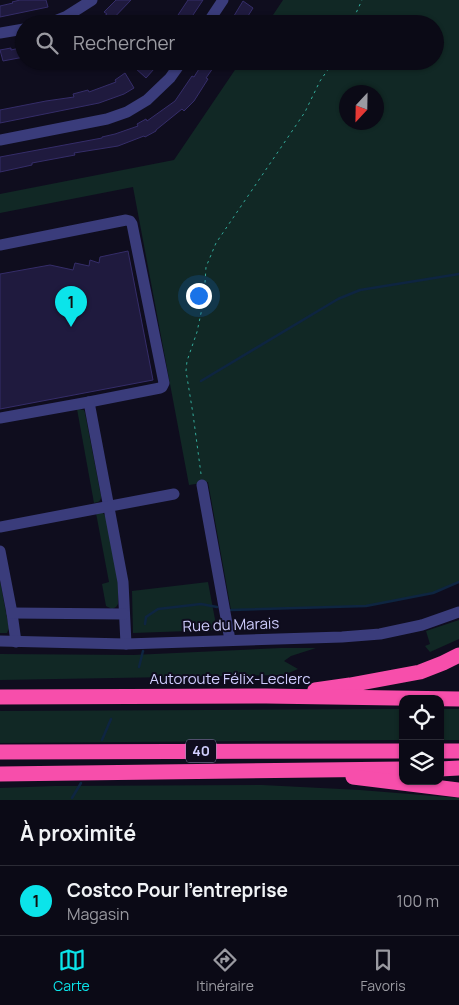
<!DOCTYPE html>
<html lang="fr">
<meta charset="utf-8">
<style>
:root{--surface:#0b0a16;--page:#14131f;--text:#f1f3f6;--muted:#9a9aa1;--line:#2b2b35;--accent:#0be4ea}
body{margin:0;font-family:Manrope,sans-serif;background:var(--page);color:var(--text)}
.controls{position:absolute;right:15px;bottom:15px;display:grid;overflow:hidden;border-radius:10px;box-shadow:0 1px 4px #0004}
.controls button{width:45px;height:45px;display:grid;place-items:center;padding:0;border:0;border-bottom:1px solid var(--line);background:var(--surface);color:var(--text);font:25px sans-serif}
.compass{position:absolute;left:339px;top:85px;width:45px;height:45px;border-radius:50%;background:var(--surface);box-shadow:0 1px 4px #0004;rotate:202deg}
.you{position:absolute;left:198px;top:295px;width:18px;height:18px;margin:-12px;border:4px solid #fff;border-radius:50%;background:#1a73e8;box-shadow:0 0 0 8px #1a73e833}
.badge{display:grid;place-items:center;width:32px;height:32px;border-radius:50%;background:var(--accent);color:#111;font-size:16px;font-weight:700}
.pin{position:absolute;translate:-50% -41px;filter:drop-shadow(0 1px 2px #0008)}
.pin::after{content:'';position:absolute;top:26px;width:18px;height:15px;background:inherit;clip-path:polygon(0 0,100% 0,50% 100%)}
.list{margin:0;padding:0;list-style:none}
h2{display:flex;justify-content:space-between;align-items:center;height:65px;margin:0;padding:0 20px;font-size:21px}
h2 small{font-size:16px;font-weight:400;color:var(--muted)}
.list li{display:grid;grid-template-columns:32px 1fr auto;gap:15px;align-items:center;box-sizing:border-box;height:70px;padding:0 20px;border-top:1px solid var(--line)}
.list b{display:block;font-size:19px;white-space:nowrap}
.list p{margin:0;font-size:16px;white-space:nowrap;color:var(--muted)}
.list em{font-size:16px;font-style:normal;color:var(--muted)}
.icon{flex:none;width:28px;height:28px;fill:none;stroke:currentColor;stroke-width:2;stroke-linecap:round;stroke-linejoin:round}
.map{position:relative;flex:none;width:459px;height:800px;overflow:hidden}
.search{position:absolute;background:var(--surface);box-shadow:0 1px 4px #0004;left:15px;right:15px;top:15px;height:55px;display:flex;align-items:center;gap:12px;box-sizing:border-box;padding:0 18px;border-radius:28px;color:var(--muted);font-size:19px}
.sheet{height:135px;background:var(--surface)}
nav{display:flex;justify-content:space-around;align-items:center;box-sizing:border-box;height:70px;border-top:1px solid var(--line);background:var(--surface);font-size:14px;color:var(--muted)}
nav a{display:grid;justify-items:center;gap:2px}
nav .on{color:var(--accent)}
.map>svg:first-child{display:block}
.green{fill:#112825;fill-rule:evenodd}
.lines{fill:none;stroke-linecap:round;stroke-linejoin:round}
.stream{stroke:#0e2541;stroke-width:2.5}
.building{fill:#1f1a3e;stroke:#352d69}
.path{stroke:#33ab9b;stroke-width:1;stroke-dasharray:2.5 4;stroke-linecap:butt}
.minor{stroke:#3a3c7b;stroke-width:11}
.highway{stroke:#f74eab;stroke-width:15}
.labels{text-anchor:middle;stroke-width:4;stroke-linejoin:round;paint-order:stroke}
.shield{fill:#0f0d1e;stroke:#9593ba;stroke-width:1}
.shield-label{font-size:14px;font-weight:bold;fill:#cfcdfd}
.street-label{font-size:15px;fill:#cfcdfd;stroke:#0f0d1e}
</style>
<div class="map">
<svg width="459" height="800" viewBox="0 0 459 800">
<rect width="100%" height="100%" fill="#0f0d1e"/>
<!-- green -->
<g class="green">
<path d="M283 0H459V582L433 593 366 606 231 610 208 482 189 485 133 187 0 213V194L174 160 241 61H435V24H267ZM346 92H376V122H346Z"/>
<path d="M77 409 84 410 85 413 101 496C101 501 99 502 94 503Z"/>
<polygon points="96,513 103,513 106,517 118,582 118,604 116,607 112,609 106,606 102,584 109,582"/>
<polygon points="0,581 9,628 7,633 0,633"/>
<polygon points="208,582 217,630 133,633 132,591"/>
<polygon points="459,620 459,639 430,652 425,646 430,644 426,631"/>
<polygon points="281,648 316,648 291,656 284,661 298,669 284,675 0,680 0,654 133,655"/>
<polygon points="403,709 403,740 0,743 0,711"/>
<rect x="440" y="709" width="19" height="31"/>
<polygon points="262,785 360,790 459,798 459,800 0,800 0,788 55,786"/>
</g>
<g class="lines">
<!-- stream -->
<g class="stream">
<polyline points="201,381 338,299 360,290 459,274"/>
<polyline points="231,610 366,606 433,593 459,582"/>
<polyline points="145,624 146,617 158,609 201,604 217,607"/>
<polyline points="139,667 143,651"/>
<polyline points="102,740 111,719"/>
<polyline points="72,798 81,783"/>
</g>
</g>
<!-- building -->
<g class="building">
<polygon points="20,0 46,0 48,7 0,17 0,6 13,3 12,2"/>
<polygon points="116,0 131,0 108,24 93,24 107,14 104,12"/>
<polygon points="188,0 203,0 187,24 172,24"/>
<polygon points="243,1 253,8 243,24 229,24"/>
<polygon points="24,47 24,57 3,61 0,50 11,48 11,50"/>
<polygon points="145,61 154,69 146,78 134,67 140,62 142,64"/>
<polygon points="204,61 218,61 206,78 208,79 194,101 184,111 182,109 156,130 156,131 145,137 144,136 118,146 74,153 75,155 32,163 32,165 0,172 0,157 102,138 102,137 115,134 138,126 137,124 146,119 147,121 175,101 192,76 194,77"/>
<polygon points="125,73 134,88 124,94 99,103 0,123 0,110 46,101 74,97 73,94 88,90 89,92 116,82 115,80"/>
<polygon points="128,251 153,380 0,409 0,274 50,265 73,270 75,263 89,266 90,260 99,263 100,257"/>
</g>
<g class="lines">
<!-- path -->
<g class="path">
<polyline points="351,24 362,0"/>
<polyline points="201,474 193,414 186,371 187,361 197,332 204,299 206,267 216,243 284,143 305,112 320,81 334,61"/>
</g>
<!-- minor -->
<g class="minor">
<polyline points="47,24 67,16 92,0"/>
<polyline points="207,24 223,0"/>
<polyline points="0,33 24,29"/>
<polyline points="0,140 107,119 127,112 147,100 170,78 182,61"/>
<polyline points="0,245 126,220 130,221 132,224 164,383 162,387 160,388 89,402"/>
<polyline points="0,418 89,402 123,582 126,644"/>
<polyline points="202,485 230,640"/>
<polyline points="0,527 174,494"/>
<polyline points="0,551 12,613 16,642"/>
<polyline points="12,613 124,614"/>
<polyline points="0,641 126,644 342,637 380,634 422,625 459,612"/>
</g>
<!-- highway -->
<g class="highway">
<polyline points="315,690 350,685 420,672 443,663 459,655"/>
<polyline points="0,697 266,696 459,699"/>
<polyline points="440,751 459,751"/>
<polyline points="0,752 403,751"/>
<polyline points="440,769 459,768"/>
<polyline points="0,774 403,769"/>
<polyline points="353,777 459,790"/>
</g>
</g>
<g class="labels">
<!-- shield labels -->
<rect class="shield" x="186" y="739.5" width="30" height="23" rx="4"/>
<g class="shield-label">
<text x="201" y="756">40</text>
</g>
<!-- street labels -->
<g class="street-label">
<text transform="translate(231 625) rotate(-2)" y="5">Rue du Marais</text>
<text x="230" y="684">Autoroute Félix-Leclerc</text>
</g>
</g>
</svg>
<div class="controls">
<button><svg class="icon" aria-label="locate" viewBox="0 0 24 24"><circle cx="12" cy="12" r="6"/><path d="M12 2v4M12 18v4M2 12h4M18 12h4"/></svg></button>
<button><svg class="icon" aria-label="layers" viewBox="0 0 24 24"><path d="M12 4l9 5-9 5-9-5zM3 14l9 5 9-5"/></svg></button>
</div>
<svg class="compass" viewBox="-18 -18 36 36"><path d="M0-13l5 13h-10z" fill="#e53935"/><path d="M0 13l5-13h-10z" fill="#9a9aa1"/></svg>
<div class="you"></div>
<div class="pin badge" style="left:71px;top:327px">1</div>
<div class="search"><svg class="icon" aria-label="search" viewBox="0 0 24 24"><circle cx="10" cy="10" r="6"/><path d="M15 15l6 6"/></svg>Rechercher</div>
</div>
<section class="sheet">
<h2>À proximité<small></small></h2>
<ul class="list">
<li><span class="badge">1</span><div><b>Costco Pour l'entreprise</b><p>Magasin</p></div><em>100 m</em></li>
</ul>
</section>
<nav>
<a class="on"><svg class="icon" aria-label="map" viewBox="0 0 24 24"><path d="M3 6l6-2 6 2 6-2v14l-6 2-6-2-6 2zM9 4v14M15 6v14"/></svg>Carte</a>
<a><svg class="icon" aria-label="directions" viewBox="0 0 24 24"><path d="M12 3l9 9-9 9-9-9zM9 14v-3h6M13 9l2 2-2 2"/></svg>Itinéraire</a>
<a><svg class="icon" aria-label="saved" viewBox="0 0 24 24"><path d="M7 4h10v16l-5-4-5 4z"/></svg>Favoris</a>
</nav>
